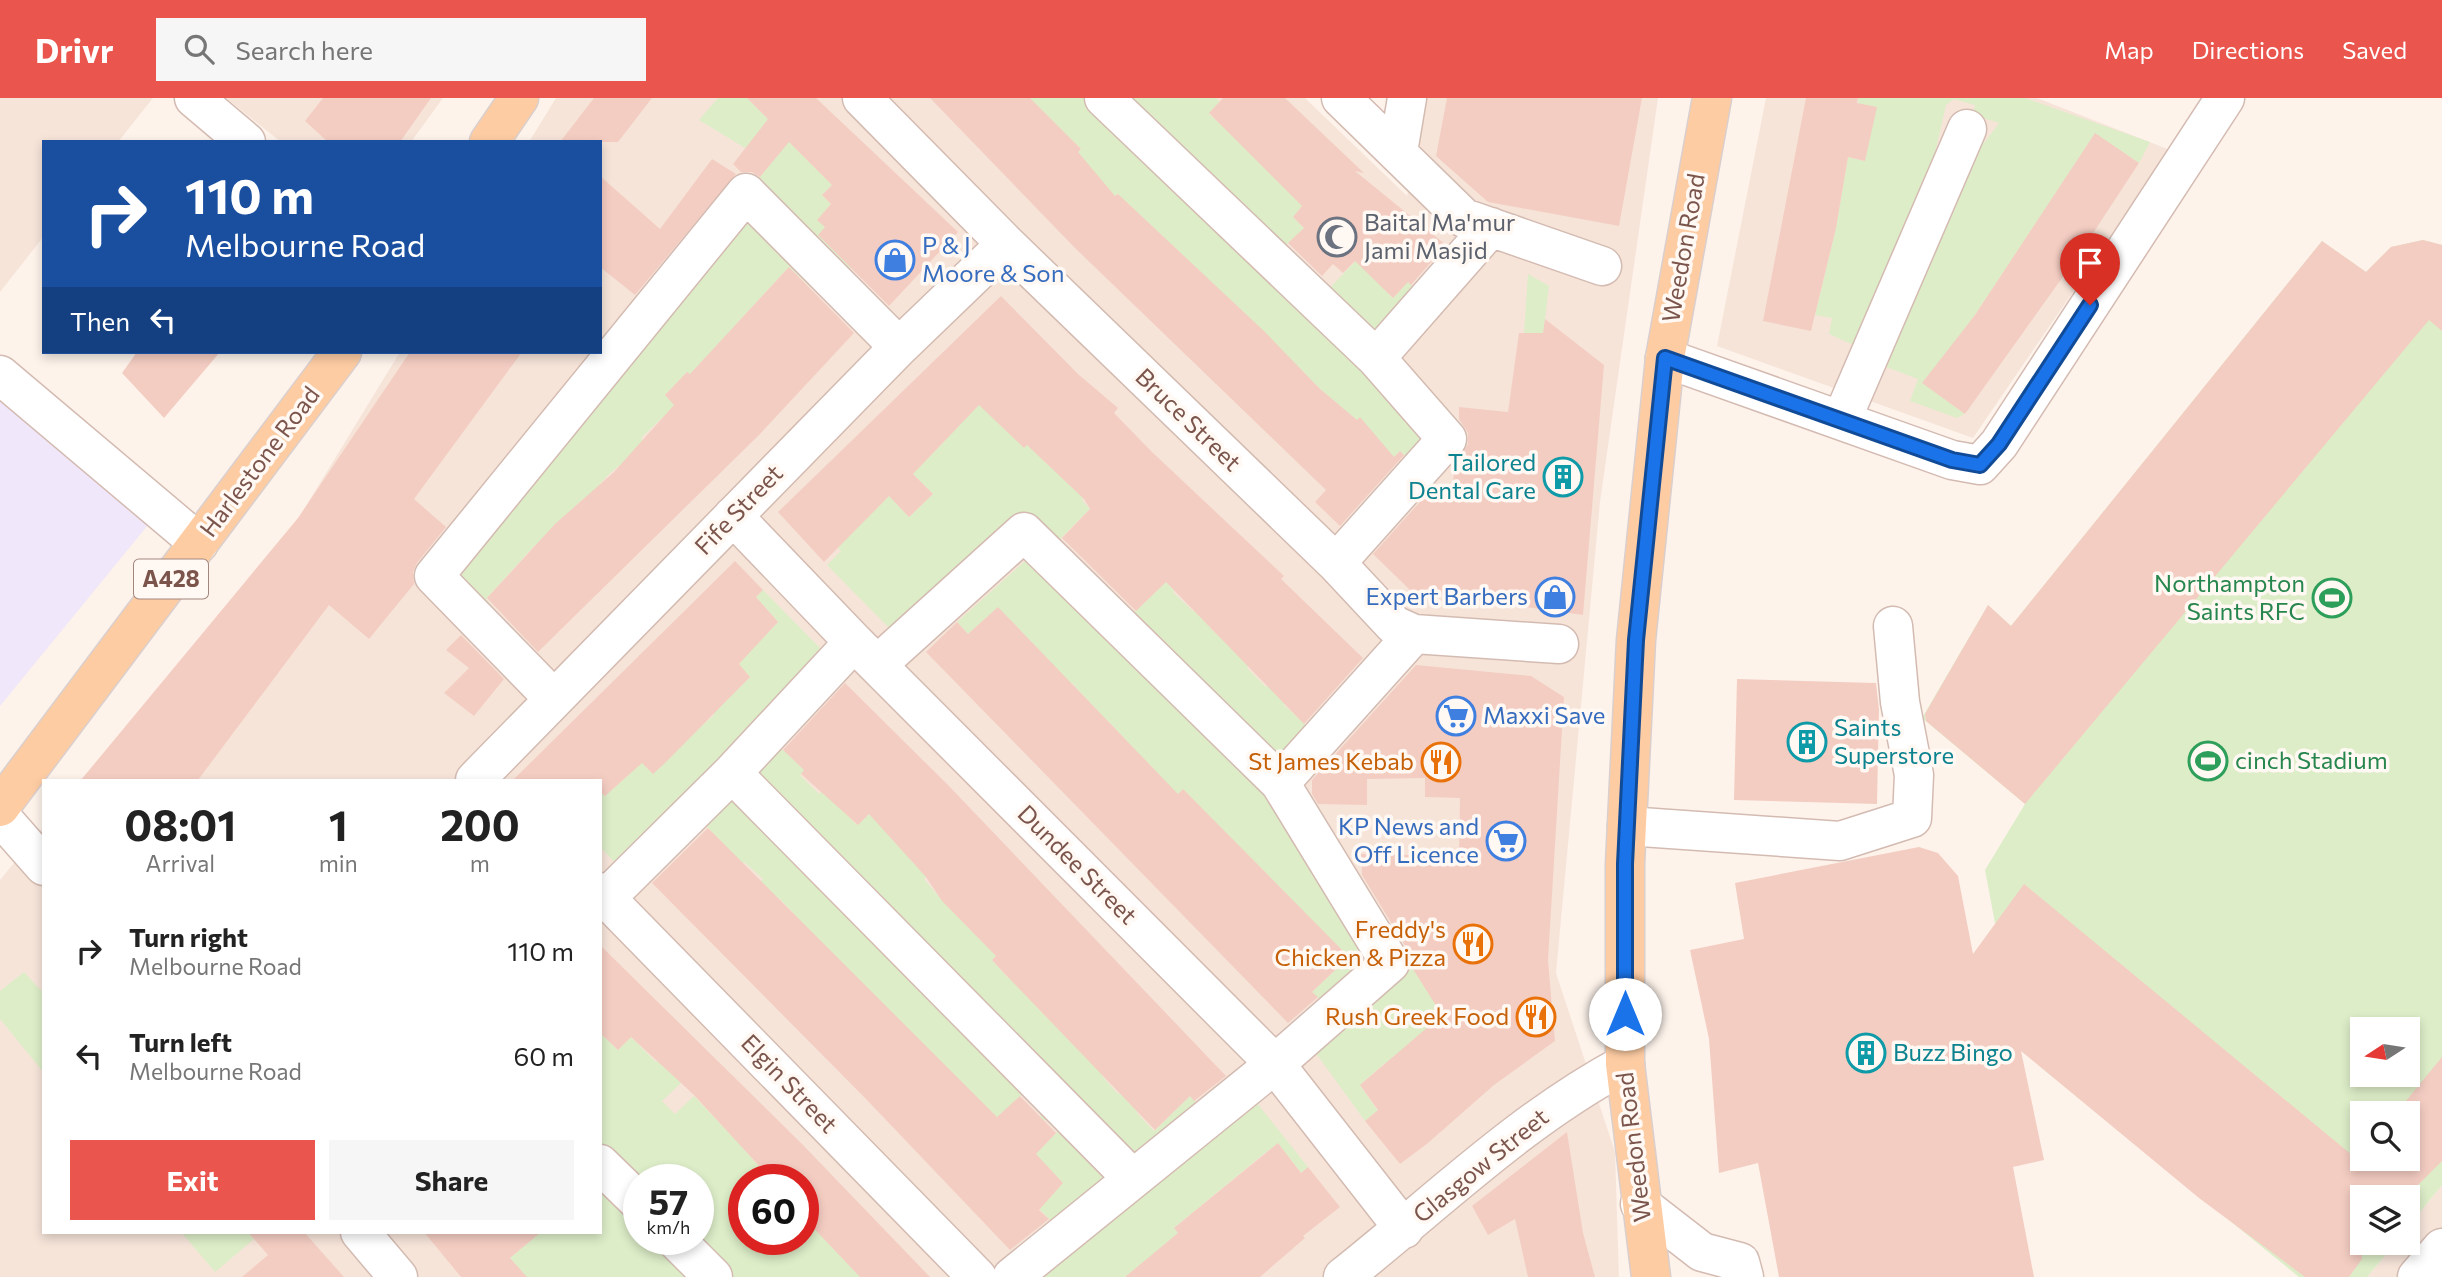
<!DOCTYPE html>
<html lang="en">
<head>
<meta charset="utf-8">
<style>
  body { margin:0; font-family:Commissioner,sans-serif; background:#f6f6f6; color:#222; height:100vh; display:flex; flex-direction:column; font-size:26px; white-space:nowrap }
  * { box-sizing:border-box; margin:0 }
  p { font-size:23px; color:#767676 }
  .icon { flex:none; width:38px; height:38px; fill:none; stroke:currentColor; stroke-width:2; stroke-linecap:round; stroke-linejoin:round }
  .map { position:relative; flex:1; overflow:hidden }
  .drawer { position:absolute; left:42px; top:681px; width:560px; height:455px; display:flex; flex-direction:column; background:#fff; border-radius:0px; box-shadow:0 4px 10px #0003 }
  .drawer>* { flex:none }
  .hud { position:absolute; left:42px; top:42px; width:560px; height:214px; border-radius:0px; box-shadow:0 4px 10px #0003; background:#1a4fa0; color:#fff; overflow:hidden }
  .needle { width:46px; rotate:258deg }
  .buttons { position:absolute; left:2350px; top:919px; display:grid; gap:14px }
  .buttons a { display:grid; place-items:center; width:70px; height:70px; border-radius:0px; background:#fff; box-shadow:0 4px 10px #0003; font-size:35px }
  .speed { position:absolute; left:623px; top:1066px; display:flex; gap:14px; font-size:35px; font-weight:700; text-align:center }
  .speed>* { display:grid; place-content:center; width:91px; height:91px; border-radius:50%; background:#fff; box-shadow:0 4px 10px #0003; line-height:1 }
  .speed small { font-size:18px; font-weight:400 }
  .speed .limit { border:10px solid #d22; background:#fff; color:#111 }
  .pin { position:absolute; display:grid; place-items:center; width:60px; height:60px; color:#fff; margin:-72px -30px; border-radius:50% 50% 50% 0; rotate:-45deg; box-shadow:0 0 7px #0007 }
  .pin .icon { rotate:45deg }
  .me { position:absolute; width:77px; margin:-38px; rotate:0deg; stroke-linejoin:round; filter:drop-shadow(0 0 5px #0008) }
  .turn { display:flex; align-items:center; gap:24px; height:147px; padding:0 28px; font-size:32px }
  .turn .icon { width:91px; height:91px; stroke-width:2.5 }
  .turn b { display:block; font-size:49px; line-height:60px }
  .then { display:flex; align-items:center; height:66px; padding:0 28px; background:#0003; gap:14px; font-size:26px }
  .eta { display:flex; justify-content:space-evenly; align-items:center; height:119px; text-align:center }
  .eta b { font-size:42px; font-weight:700; line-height:49px }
  .action { display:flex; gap:14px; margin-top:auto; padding:14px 28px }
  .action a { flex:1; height:80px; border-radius:0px; background:#ea554d; color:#fff; font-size:28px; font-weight:700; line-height:80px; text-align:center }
  .action a+a { background:#f6f6f6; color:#222 }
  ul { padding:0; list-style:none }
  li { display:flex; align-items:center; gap:21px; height:105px; padding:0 28px }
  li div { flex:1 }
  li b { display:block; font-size:26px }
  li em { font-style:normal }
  header { display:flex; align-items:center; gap:42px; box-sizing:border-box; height:98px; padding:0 35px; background:#ea554d; color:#fff }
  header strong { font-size:33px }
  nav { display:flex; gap:38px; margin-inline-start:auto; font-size:24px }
  .search { width:490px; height:63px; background:#f6f6f6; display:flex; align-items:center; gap:18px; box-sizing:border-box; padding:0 24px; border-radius:0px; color:#767676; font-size:26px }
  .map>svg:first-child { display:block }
  .residential { fill:#f6e4d9; fill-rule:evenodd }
  .education { fill:#f0e7fa }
  .green { fill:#ddedc8; fill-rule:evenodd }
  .building { fill:#f4cdc2 }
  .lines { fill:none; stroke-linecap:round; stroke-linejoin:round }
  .minor-casing { stroke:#d4bbb2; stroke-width:41 }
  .major-casing { stroke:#dacfcd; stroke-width:41 }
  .minor { stroke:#fff; stroke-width:38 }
  .major { stroke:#fdcca3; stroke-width:38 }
  .route-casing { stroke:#114b97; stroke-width:18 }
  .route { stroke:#1a73e8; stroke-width:12 }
  .labels { text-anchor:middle; stroke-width:7; stroke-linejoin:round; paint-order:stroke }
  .shield { fill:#fff8f3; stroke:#a3867e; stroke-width:2 }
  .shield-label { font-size:23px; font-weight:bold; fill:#7b554c }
  .worship-label { font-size:24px; fill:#5b616d; stroke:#fff8f3; text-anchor:start }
  .shop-label { font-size:24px; fill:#366cbe; stroke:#fff8f3; text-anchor:start }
  .street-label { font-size:24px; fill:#7b554c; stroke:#fff8f3 }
  .culture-label { font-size:24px; fill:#0d838f; stroke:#fff8f3; text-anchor:start }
  .leisure-label { font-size:24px; fill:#27864d; stroke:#fff8f3; text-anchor:end }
  .food-label { font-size:24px; fill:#c56008; stroke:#fff8f3; text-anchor:end }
</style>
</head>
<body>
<header>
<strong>Drivr</strong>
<div class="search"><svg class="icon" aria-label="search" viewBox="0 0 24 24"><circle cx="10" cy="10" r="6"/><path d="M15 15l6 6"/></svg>Search here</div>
<nav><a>Map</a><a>Directions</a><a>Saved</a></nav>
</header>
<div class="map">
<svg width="2442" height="1179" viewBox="0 0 2442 1179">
  <rect width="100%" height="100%" fill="#fdf3eb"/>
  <path class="residential" d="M0,0H153L118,44H44V138L0,194Z
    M226,0H443L411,44H281Z
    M556,0H1305L1407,98L1427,0H1658L1600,404L1556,875L1615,1054L1619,1179H0V782L44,728V1134H600V682H81L298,421L400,254H600V44H529ZM639,1082H698V1141H639ZM744,1082H803V1141H744Z
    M1766,0H2037L2170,52L1973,340L1717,248Z
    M2442,1087V1179H2367L2396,1145L2408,1144V1129Z"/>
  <path class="education" d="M0,257L148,427L0,608Z"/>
  <path class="green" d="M718,0H747L833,86L822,97L831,106L818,122L871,148L844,176L754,86L767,70L745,50L699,22Z
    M1030,0H1092L1438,342L1411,364L1400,353L1390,364L1319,290L1118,96L1106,107L1067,67L1081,51L1067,37L1054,51Z
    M1121,0H1216L1220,4L1209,16L1220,26L1315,93L1293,119L1304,130L1277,156Z
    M1858,0H2025L2150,44L2139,65L2095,36L1975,217L1923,285L1965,316L1957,320L1910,303L1918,281L1886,269L1884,247L1972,44H1985L1999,25L1973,17L1975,7L1954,1L1946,7L1930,77L1858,249L1829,236L1832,220L1815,217L1836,130L1848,59L1864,63Z
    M742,109L826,189L819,197L789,169L738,224L765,254L718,304L687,274L665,297L692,325L679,338L662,320L641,340L657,358C627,362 621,363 600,386L614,401L599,416L583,401L556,426L552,462L535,447L486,501L498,515L491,523L444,477Z
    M2423,142L2442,147V1087L2408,1129V1099H2362V1144L2396,1145L2367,1179H2299L2038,967L2056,946L1995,825L1985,772L2025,706L1922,620L1988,507L2011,528L2322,143L2366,174L2391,149ZM2362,931H2408V976H2362ZM2362,1015H2408V1060H2362Z
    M1370,148L1369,176L1393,200L1408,184L1419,195L1380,238L1322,198Z
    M1528,176L1549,188L1543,238L1524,235Z
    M922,299L1059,313L1097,385L1082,402L1090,411L1052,449L1026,423L899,540L827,467L841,453L820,431L872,379L909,419L933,396L894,357L926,362L946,342Z
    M1026,462L1273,702L1382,866L1331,913L1312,894L1348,860L1183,691L1148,726L1159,678L1108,623L1077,653L1088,603L1072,585L1041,615L998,510L968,536L957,524Z
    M1183,468L1190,475L1173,494L1193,513L1212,496L1227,510L1210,530L1232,551L1263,552L1247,570L1266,589L1285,572L1301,586L1284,607L1306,627L1328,610L1275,674L1125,523Z
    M763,492L834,564L623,773L600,749V694L605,698L625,680L604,657L691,637L714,617L679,579L739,590L750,579L714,538L756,547L778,524L756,499Z
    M836,639L800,677L819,696L862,657L849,719L857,727L897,691L956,751L924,781L941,801L1028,827L992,862L1008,880L1044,846L1028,899L1044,917L1138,943L1102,978L1118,996L1155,962L1173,980L1137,1015L1154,1033L1190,998L1199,1007L1139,1065L745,680L775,645L786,655Z
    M733,689L1029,990L1007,1011L1027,1031L1049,1010L1052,1015L1030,1037L1042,1049L1064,1027L1111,1077L1054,1126L777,843L799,821L779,800L758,822L741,804L763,781L744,764L722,786L705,770L726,748L706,728Z
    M1409,864L1416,875L1458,896L1407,988L1385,965L1360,987L1378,1013L1365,1023L1310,947Z
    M24,874L44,896V975L0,921V893Z
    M600,935L618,952L631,939L656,964L682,938V984L662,1003L675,1016L694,998L734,1040L775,1038L752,1061L772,1081L744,1082V1141H803V1117L860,1179H726L698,1141V1082H639L600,1054Z
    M1249,995L1308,1069L1301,1075L1278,1046L1266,1054L1174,1130L1194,1154L1148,1161L1125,1179H1029Z
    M600,1083L639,1122V1141H659L696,1179H526L510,1160L533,1140L528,1134H600Z
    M181,1134H248L254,1141L215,1174Z"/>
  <path class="building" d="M323,0H431L400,44H328L305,23Z
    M594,0H652L618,44H560Z
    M747,0H816L958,134L889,208L818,137L825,129L817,122L831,106L822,97L832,87L789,44L760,79L752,74H741L733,66L768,21Z
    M930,0H1030L1081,51L1078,54L1115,98L1118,96L1265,234L1319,290L1357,322L1360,319L1394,359L1400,353L1404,357L1340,428L1315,404L1326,392L1074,149Z
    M1223,0H1285L1364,75L1355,73L1446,147L1411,187L1408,184L1393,200L1355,163L1343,175L1333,166L1322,178L1288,145L1304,130L1293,119L1302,108L1209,15Z
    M1447,0H1642L1619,128L1488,104L1436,58Z
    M1806,0H1858L1857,5L1877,9L1865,63L1848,59L1836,130L1811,233L1763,223Z
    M2095,35L2139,65L2082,152L1965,316L1922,285L1975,217Z
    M712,61L736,76L635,197L600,169V78L660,131Z
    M2423,142L2442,147V233L2429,222L2025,706L1926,623L1925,616L1988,507L2011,528L2322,143L2366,174L2391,149Z
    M789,169L854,235L760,336L538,554L487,500L555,426L614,374L674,307L665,297L687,274L690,276Z
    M1001,198L1078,276L1118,310L1114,315L1152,354L1284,478L1281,481L1363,560L1304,626L1166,484L1136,513L1062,440L1090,411L1084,401L1027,347L1024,350L979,307L913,376L933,396L909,419L889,398L824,464L778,414Z
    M1545,221L1604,267L1583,517L1411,493L1373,456L1435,387L1451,403L1455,365L1468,346V335L1459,321V309L1508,314L1519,235H1543Z
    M137,254H220L164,320L122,275Z
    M410,254H522L414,401L446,429L417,465L413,474L414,486L369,541L329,507L198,682H81L298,420Z
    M735,463L763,492L756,499L778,524L739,566L750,579L665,665L653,676L642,665L605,698L600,694V682H513Z
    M998,509L1178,696L1183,691L1349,859L1312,894L1318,899L1288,925L926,554L957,524L968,536Z
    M461,537L504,581L474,618L444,595L469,570L446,552Z
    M1416,567L1531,578L1564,599L1548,862L1555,943L1494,987L1428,1045L1400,1066L1365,1023L1378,1012L1360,987L1442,917L1411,868L1409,854L1362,777L1361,756L1459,758L1460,700L1425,699V680L1367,681V707L1318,706L1312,696V682Z
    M1737,581L1876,585L1879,611L1877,706L1734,702Z
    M845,585L948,687L1226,978L1194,1003L1190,998L1155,1032L1004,875L992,862L996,858L942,803L926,779L869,716L858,727L801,676L804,672L783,652Z
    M708,730L997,1019L1020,998L1056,1035L1036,1056L1063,1085L1039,1112L1049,1121L1010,1152L866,1001L652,785Z
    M1919,749L1938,755L1958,778L1973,856L2024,786L2358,1062L2362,1056V1060H2408V1015H2396L2442,959V1063L2406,1099H2362V1161L2349,1179H2305L2199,1100L2021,953L2044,1062L2013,1069L2034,1179H1779L1758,1065L1719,1075L1709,941L1690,852L1744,841L1735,785Z
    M600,847L803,1047L930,1179H860L803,1119V1082H772L694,997L631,939L618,952L600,935Z
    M1567,1034L1583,1135L1595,1179H1528L1515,1121L1488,1137L1472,1108Z
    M1278,1045L1301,1075L1308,1069L1340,1109L1303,1138L1305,1140L1260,1179H1125L1178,1135L1174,1130Z
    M248,1134H304L344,1179H242L268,1157Z
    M424,1134H541L510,1160L527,1179H461Z"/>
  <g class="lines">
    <defs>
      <path id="minor" d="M194,0L246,44
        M862,0L1006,146L1336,465L1394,527L1414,536L1559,546
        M1104,0L1376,260L1447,341L1336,465
        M1341,0L1464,120L1602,168
        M1398,54L1407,0
        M1376,260L1491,129
        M1665,260L1952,362L1980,367L1999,346L2225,0
        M0,277L199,445
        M1842,321L1967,31
        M733,418L854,544L1275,966L1404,1131
        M877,567L1024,434L1280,685L1390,865L1275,966L1012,1179
        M554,601L434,478L746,95L899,249
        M732,675L1133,1081
        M475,682L899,249L1006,146
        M1280,685L1414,536
        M0,718L44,768
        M1627,728L1840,743L1912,720L1914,677L1900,604L1893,528
        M600,794L977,1179
        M606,800L732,675L854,544
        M600,1066L639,1104
        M1640,1106L1702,1154L1740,1164L1744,1179
        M360,1134L398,1179
        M675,1141L713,1179
        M1343,1179C1435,1106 1520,1022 1625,966
        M2417,1179L2442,1150"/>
      <path id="major" d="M489,44L519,0
        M0,709L342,254
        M1651,1179L1625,966V766L1636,542L1665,260L1712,0"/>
    </defs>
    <use href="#minor" class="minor-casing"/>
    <use href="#major" class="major-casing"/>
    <use href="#minor" class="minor"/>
    <use href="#major" class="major"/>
  </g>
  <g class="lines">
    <defs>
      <path id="route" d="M1625,916V766L1636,542L1665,260L1952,362L1980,367L1999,346L2090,207"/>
    </defs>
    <use href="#route" class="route-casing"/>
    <use href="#route" class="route"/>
  </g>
  <defs>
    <symbol id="mosque-ring" viewBox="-11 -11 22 22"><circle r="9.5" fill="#fff8f3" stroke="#6b7280" stroke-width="1.5"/><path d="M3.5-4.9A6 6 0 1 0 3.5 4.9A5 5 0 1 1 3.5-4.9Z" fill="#6b7280"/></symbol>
    <symbol id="shop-ring" viewBox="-11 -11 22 22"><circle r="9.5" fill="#fff8f3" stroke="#3f7fe0" stroke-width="1.5"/><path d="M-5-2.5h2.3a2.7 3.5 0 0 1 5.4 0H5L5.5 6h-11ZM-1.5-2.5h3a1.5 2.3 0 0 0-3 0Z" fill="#3f7fe0"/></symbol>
    <symbol id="building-ring" viewBox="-11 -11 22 22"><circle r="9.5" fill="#fff8f3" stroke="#0f9aa8" stroke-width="1.5"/><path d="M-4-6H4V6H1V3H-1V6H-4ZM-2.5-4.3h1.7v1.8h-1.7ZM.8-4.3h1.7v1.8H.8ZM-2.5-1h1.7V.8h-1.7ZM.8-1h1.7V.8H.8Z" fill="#0f9aa8"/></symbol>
    <symbol id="stadium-ring" viewBox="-11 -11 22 22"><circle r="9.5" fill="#fff8f3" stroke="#2e9e5b" stroke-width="1.5"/><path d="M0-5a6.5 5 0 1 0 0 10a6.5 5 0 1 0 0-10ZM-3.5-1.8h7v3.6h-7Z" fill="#2e9e5b"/></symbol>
    <symbol id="supermarket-ring" viewBox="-11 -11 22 22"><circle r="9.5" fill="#fff8f3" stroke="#3f7fe0" stroke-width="1.5"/><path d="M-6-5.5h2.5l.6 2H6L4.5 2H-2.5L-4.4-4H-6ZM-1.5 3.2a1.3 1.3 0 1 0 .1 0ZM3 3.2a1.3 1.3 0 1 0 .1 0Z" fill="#3f7fe0"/></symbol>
    <symbol id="restaurant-ring" viewBox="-11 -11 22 22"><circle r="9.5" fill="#fff8f3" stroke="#e8710a" stroke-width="1.5"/><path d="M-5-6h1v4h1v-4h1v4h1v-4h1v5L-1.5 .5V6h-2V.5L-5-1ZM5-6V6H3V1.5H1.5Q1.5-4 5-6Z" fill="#e8710a"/></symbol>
  </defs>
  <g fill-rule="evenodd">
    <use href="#mosque-ring" x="1315" y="117" width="44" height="44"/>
    <use href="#shop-ring" x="873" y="140" width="44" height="44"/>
    <use href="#building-ring" x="1541" y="357" width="44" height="44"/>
    <use href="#shop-ring" x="1533" y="477" width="44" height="44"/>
    <use href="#stadium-ring" x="2310" y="478" width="44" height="44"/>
    <use href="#supermarket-ring" x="1434" y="596" width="44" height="44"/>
    <use href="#building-ring" x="1785" y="622" width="44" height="44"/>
    <use href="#stadium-ring" x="2186" y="641" width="44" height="44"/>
    <use href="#restaurant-ring" x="1419" y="642" width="44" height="44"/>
    <use href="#supermarket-ring" x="1484" y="721" width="44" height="44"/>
    <use href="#restaurant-ring" x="1451" y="824" width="44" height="44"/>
    <use href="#restaurant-ring" x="1514" y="897" width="44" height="44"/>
    <use href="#building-ring" x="1844" y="933" width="44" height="44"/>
  </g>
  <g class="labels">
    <rect class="shield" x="134" y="461.5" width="74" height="39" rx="5"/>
    <g class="shield-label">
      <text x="171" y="489">A428</text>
    </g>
    <g class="worship-label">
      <text x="1364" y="133">Baital Ma'mur<tspan x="1364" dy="28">Jami Masjid</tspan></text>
    </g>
    <g class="shop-label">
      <text x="922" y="156">P &amp; J<tspan x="922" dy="28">Moore &amp; Son</tspan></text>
      <text x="1528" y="507" text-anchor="end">Expert Barbers</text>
      <text x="1483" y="626">Maxxi Save</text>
      <text x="1479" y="737" text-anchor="end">KP News and<tspan x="1479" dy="28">Off Licence</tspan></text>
    </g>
    <g class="street-label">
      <text transform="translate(1684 150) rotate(-80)" y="8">Weedon Road</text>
      <text transform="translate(1188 322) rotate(44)" y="8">Bruce Street</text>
      <text transform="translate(260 364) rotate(-53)" y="8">Harlestone Road</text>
      <text transform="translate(739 412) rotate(-46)" y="8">Fife Street</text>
      <text transform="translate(1077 767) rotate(45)" y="8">Dundee Street</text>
      <text transform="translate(789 986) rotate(46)" y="8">Elgin Street</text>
      <text transform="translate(1634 1049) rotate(-97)" y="8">Weedon Road</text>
      <text transform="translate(1481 1068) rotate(-39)" y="8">Glasgow Street</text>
    </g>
    <g class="culture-label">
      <text x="1536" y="373" text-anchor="end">Tailored<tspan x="1536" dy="28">Dental Care</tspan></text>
      <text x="1834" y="638">Saints<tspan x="1834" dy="28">Superstore</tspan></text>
      <text x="1893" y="963">Buzz Bingo</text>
    </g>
    <g class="leisure-label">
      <text x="2305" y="494">Northampton<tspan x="2305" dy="28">Saints RFC</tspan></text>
      <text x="2235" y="671" text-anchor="start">cinch Stadium</text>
    </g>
    <g class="food-label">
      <text x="1414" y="672">St James Kebab</text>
      <text x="1446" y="840">Freddy's<tspan x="1446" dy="28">Chicken &amp; Pizza</tspan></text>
      <text x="1509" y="927">Rush Greek Food</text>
    </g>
  </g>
</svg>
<div class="buttons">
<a><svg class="needle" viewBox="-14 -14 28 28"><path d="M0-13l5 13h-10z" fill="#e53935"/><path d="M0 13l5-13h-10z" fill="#767676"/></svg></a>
<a><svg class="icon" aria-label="search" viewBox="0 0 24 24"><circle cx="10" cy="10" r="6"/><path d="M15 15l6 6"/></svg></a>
<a><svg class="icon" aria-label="layers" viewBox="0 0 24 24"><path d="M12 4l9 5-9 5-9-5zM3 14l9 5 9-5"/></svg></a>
</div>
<div class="speed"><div>57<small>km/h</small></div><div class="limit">60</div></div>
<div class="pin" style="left:2090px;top:207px;background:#d93025"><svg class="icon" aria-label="arrive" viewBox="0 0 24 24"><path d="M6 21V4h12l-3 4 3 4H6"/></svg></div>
<svg class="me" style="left:1625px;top:916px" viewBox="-20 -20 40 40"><circle r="19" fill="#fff"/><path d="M0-13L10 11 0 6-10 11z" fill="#1a73e8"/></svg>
<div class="hud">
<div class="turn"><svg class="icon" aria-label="right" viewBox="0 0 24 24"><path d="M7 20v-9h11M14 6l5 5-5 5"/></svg><div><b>110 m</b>Melbourne Road</div></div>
<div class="then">Then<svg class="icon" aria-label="left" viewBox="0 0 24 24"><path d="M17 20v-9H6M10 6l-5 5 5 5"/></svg></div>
</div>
<section class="drawer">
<div class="eta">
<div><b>08:01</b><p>Arrival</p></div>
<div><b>1</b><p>min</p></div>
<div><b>200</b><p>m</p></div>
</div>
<ul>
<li><svg class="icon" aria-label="right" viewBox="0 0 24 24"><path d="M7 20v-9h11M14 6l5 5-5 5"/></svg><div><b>Turn right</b><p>Melbourne Road</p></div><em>110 m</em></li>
<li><svg class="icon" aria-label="left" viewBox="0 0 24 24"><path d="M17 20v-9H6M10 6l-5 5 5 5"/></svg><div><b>Turn left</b><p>Melbourne Road</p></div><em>60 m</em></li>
</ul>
<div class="action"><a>Exit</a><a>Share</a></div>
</section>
</div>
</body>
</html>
